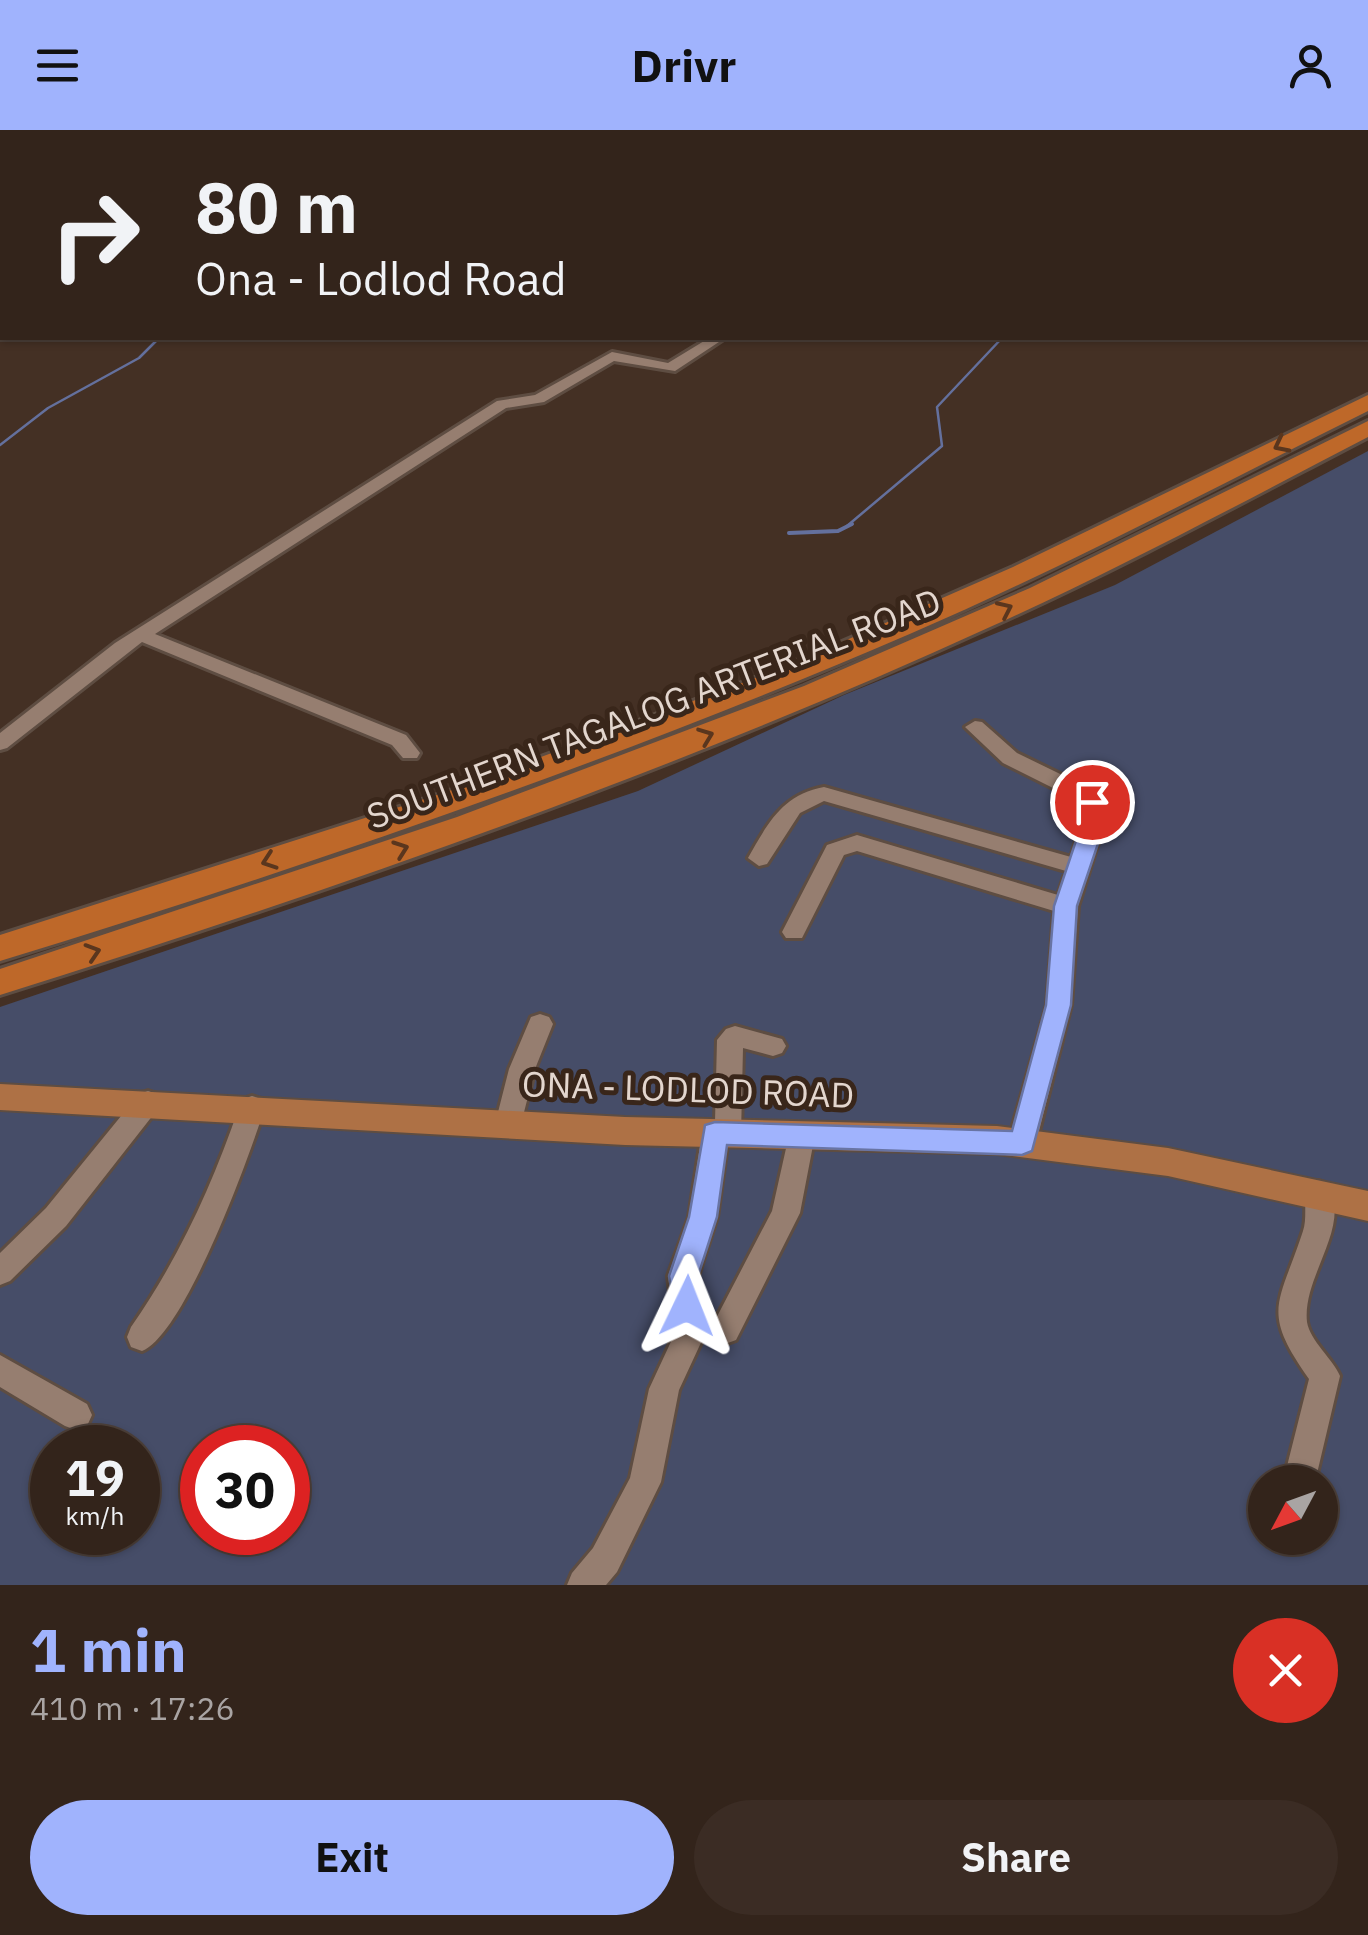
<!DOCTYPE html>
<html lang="en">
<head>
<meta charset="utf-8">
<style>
  body { margin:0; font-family:"IBM Plex Sans",sans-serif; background:#3b2c24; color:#f1f3f6; height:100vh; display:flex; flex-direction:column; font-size:38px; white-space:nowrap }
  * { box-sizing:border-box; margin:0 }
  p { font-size:32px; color:#a9a4a3 }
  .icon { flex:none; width:55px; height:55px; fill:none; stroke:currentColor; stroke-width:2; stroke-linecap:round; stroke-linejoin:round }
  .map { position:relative; height:1455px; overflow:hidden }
  .details { display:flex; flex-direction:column; background:#33241b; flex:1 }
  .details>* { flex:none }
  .hud { position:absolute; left:0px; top:0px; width:1370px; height:210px; box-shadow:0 2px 8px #0004,0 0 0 2px #4e413a; background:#33241b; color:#f1f3f6; overflow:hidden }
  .needle { width:65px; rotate:229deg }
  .controls { position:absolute; left:1248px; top:1335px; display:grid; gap:20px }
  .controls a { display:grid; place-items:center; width:90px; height:90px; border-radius:50%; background:#33241b; box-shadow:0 2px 8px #0004,0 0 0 2px #4e413a; font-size:50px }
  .speed { position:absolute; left:30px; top:1295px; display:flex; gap:20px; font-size:50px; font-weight:700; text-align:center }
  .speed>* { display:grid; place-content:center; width:130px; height:130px; border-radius:50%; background:#33241b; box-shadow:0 2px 8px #0004,0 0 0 2px #4e413a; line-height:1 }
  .speed small { font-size:25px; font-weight:400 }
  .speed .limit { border:15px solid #d22; background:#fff; color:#111 }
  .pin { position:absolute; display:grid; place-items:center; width:85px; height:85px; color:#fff; margin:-42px; border:5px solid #fff; border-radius:50%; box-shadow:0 2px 10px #0007 }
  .me { position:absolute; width:110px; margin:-55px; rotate:2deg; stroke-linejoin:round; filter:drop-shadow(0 0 8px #0008) }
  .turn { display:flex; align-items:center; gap:35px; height:210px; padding:0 30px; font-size:45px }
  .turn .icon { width:130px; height:130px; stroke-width:2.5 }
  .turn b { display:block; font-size:70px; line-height:85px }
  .round { display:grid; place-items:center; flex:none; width:105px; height:105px; border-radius:52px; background:#3b2c24 }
  .overview { display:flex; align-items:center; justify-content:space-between; height:170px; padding:0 30px }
  h1 { font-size:60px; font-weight:800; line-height:75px; color:#a0b3fd }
  .primary-button { display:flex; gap:20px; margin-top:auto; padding:20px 30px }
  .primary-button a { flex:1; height:115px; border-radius:60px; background:#a0b3fd; color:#111; font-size:40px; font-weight:800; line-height:115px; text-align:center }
  .primary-button a+a { background:#3b2c24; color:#f1f3f6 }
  header { display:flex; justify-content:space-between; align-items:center; height:130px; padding:0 30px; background:#a0b3fd; color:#111; font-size:45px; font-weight:800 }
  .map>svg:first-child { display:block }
  .green { fill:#464d68; fill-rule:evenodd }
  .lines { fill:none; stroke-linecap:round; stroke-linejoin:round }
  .stream-far1 { stroke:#64709d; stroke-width:2.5 }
  .stream { stroke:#64709d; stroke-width:4 }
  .minor-casing { stroke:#5e4d42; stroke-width:6 }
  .major-casing { stroke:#5e4d42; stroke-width:4 }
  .highway-casing { stroke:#5e4d42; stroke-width:6 }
  .minor { fill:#967e70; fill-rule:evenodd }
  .major { fill:#ae7145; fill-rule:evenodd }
  .highway { fill:#be6829; fill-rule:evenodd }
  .oneway { stroke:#5a361e }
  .route { fill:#a0b3fd; stroke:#6874a4; stroke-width:2.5 }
  .labels { text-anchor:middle; stroke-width:10; stroke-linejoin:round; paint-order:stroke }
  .street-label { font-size:35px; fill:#e3d6ce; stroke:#39261a }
</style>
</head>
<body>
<header><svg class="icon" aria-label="menu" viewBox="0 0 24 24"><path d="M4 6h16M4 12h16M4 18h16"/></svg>Drivr<svg class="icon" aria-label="person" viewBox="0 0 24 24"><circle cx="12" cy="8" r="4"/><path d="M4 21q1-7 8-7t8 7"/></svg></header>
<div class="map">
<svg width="1368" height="1455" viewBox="0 0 1368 1455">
  <rect width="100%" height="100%" fill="#443024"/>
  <path class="green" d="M1368,321V1455H0V877L638,661L844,565L1115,455ZM52,1318H138V1402H52ZM202,1318H288V1402H202ZM1265,1352H1320V1408H1265Z"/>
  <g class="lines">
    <path class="stream-far1" d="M0,315L48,278L139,228L159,208
      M847,396L942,316L937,277L1002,208"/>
    <path class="stream" d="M789,403L838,401L852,394"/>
    <defs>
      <path id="minor" d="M0,0H14L2,5Z
        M52,0H72L73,2H54Z
        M2,63V72L0,73V64Z
        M709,208H725L675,241L614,231L544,272L506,278L155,504L406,605L420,623L417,628H403L392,615L142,512L7,618L0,620V603L115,513L497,271L535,265L612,222L668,233Z
        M975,591L982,592L1017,623L1091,659L1107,684L1078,776L1071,875L1036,1013L1032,1021L1022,1024L1012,1021L1008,1013L1047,875L1054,781L857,721L844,725L802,808H786L782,802L827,715L857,705L1058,765L1066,741L824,671L800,683L767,734L759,736L748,728C768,693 782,665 824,657L1071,727L1085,684L1075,669L1003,633L965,597Z
        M540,884L549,887L553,894L535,939L521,994L517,1002L508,1005L499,1002L495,994L509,939L531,887Z
        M735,896L782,909L786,916L782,923L773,926L743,918L741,1004L738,1012L727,1015L717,1087L698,1146L705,1204L679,1260L661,1352L617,1442L606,1455H567L572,1443L593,1418L630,1348L649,1259L675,1203L668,1146L689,1087L702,1003L705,995L715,992L717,910L726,899Z
        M148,961L157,964L161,972L157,980L66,1096L10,1151L0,1155V1123L46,1078L139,964Z
        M252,966L261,969L265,977C250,1025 185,1204 142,1221L131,1217L127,1207L131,1197C179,1128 212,1056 239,977L243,969Z
        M802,994L812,997L815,1005L800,1083L736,1210L725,1214L714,1210L710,1200L772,1081L789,1005L792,997Z
        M1319,1051L1329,1055C1351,1100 1302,1146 1307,1192C1310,1211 1333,1229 1340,1246L1315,1352H1283L1309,1249C1260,1180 1279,1175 1303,1101C1308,1086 1302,1070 1309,1055Z
        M0,1225L87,1274L92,1285L87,1296L76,1300L65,1296L0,1257Z"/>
      <path id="major" d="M0,954L625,987L997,996L1168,1018L1368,1061V1091L1168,1046L997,1024L625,1015L0,980Z"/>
      <path id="highway" d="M1368,265V281C1217,356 1067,436 912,503C615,631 309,736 0,831V805L446,662L785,537L1013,437Z
        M1368,291V307C1243,372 1119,439 990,497C671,643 335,760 0,865V839L457,687L804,556L1030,458Z"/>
    </defs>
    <use href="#minor" class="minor-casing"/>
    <use href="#major" class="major-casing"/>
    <use href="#highway" class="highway-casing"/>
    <use href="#minor" class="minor"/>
    <use href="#major" class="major"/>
    <use href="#highway" class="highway"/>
  </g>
  <defs><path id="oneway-chevron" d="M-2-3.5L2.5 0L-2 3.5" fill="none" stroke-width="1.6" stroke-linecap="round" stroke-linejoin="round" transform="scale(2.5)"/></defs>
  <g class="oneway">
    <use href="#oneway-chevron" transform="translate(1281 315) rotate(153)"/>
    <use href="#oneway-chevron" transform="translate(1005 479) rotate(-25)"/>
    <use href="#oneway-chevron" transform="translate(706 606) rotate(-21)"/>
    <use href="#oneway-chevron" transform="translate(401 719) rotate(-20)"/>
    <use href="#oneway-chevron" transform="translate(269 731) rotate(161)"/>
    <use href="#oneway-chevron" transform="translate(93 822) rotate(-18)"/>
  </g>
  <path class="route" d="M1092,665L1100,667L1108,684L1077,776L1071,875L1032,1021L1022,1025L727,1015L717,1087L698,1146L702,1176L698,1186L687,1190L676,1186L669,1146L689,1087L705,995L715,992L1012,1001L1046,875L1054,776L1085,684L1081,672Z"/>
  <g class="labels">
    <g class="street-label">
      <text transform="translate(654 579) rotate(-21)" y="12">SOUTHERN TAGALOG ARTERIAL ROAD</text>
      <text transform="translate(688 960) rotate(2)" y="12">ONA - LODLOD ROAD</text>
    </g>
  </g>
</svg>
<div class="controls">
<a><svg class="needle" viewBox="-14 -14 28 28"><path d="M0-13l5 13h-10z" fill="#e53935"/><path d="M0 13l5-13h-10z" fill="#a9a4a3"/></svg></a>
</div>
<div class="speed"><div>19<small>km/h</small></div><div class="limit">30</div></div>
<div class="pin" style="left:1092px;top:672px;background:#d93025"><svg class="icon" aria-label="arrive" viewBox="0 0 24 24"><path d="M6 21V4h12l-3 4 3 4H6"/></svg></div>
<svg class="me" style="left:687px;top:1176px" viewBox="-20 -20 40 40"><path d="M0-17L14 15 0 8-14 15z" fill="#a0b3fd" stroke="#fff" stroke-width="4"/></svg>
<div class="hud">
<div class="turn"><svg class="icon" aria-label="right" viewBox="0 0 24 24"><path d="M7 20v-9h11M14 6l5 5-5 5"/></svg><div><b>80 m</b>Ona - Lodlod Road</div></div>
</div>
</div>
<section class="details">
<div class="overview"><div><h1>1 min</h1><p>410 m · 17:26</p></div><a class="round" style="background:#d93025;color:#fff"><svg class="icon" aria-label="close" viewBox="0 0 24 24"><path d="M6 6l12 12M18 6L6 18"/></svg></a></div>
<div class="primary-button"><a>Exit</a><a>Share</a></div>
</section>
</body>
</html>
